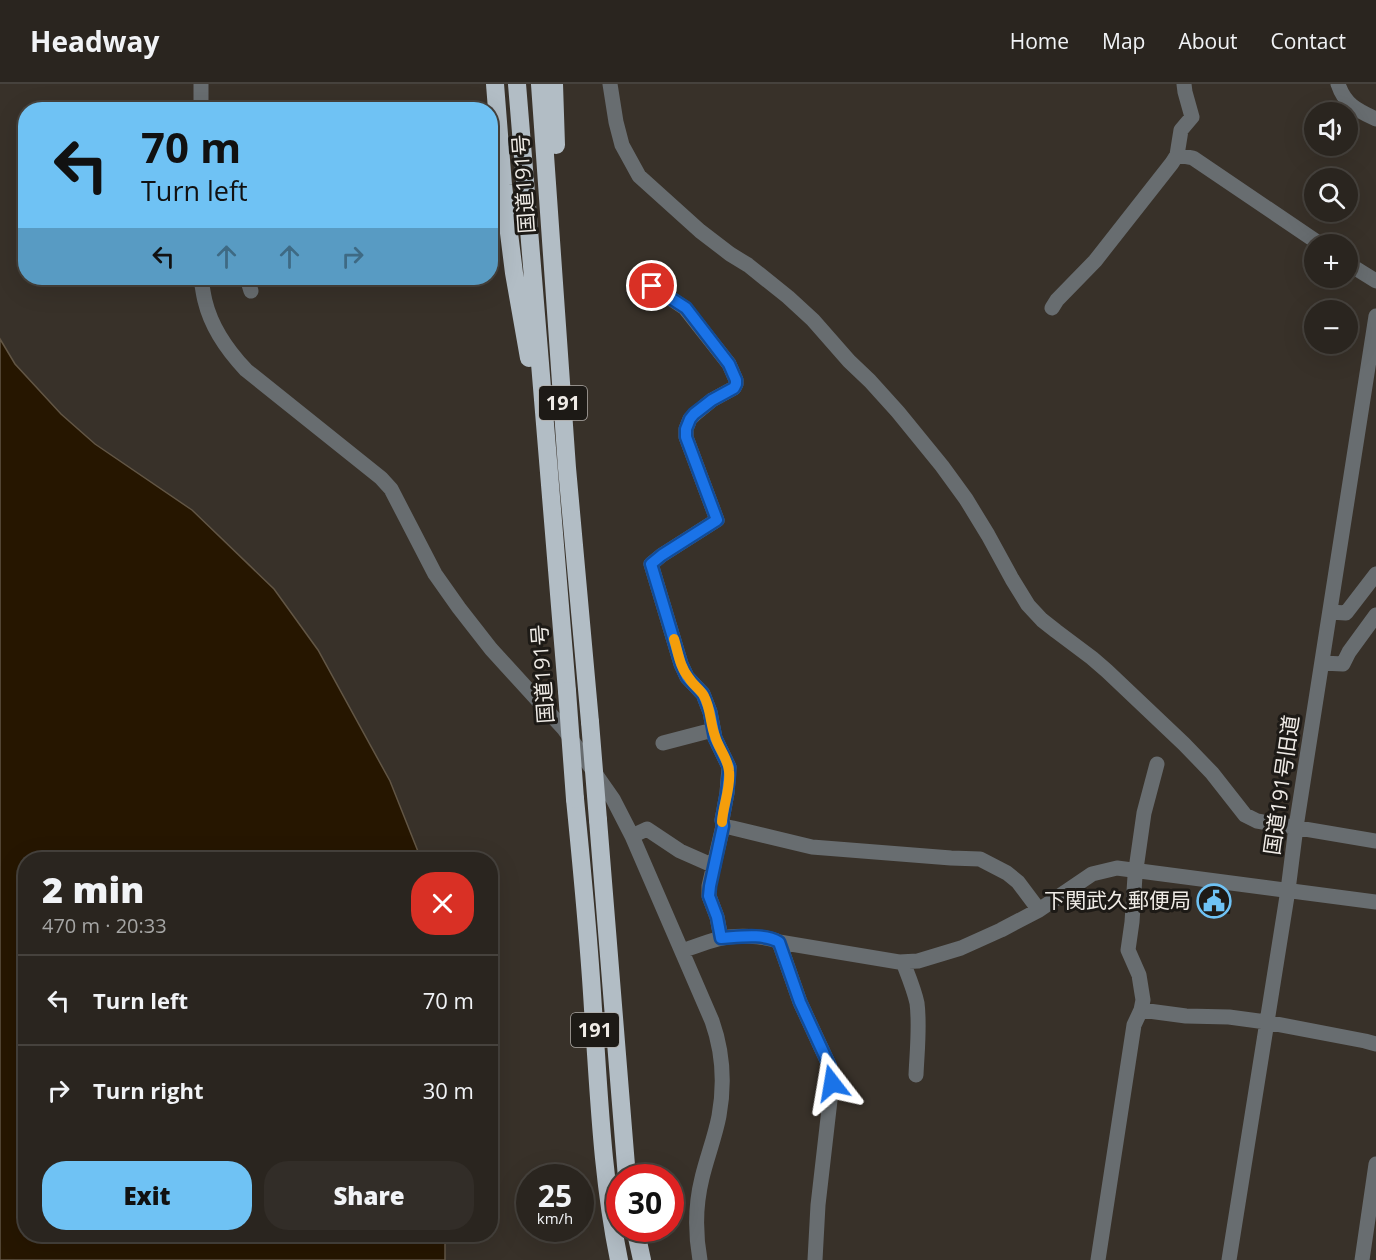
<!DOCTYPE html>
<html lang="en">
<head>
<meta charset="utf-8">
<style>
  body { margin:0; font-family:"Open Sans","Noto Sans JP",sans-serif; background:#322d28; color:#f1f3f6; height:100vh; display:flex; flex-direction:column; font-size:22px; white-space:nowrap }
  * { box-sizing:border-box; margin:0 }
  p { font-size:20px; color:#a5a5a4 }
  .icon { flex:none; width:33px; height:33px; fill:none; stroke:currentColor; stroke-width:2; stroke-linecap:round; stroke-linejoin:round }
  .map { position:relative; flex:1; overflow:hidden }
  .drawer { position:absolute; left:18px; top:768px; width:480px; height:390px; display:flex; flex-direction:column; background:#2a251f; border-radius:24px; box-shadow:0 6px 24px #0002,0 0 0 2px #46423d }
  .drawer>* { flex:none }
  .guide { position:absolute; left:18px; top:18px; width:480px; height:183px; border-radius:24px; box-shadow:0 6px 24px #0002,0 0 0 2px #46423d; background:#6fc2f4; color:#111; overflow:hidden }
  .controls { position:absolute; left:1304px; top:18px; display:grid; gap:12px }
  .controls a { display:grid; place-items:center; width:54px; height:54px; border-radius:50%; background:#2a251f; box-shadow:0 6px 24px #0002,0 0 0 2px #46423d; font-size:30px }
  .speed { position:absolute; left:516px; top:1080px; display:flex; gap:12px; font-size:30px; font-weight:700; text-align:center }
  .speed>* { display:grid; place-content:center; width:78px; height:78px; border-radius:50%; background:#2a251f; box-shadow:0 6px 24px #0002,0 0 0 2px #46423d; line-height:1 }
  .speed small { font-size:15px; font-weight:400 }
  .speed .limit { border:9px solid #d22; background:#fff; color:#111 }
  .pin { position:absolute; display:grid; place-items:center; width:51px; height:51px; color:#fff; margin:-26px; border:3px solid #fff; border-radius:50%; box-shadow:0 2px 6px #0007 }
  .me { position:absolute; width:66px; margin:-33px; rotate:346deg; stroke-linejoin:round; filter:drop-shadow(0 0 4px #0008) }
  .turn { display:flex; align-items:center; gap:21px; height:126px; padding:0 24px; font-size:27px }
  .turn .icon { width:78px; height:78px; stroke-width:2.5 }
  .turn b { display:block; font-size:42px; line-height:51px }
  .lanes { display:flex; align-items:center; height:57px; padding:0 24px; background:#0003; justify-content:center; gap:30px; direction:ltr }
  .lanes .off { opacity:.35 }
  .round { display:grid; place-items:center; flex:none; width:63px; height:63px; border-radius:24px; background:#322d28 }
  .overview { display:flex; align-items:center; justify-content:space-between; height:102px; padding:0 24px }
  h1 { font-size:36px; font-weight:800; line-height:45px }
  .action { display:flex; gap:12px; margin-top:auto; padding:12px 24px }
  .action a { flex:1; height:69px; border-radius:24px; background:#6fc2f4; color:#111; font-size:24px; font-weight:800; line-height:69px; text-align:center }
  .action a+a { background:#322d28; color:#f1f3f6 }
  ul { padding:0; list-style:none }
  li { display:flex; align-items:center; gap:18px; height:90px; padding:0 24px; border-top:2px solid #46423d }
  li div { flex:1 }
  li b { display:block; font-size:22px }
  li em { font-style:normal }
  header { display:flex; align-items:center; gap:36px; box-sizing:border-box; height:84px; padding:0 30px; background:#2a251f; border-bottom:2px solid #46423d }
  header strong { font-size:28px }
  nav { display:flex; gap:33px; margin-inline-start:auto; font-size:21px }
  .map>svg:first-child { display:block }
  .water { fill:#261600; stroke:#625645; stroke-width:1.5 }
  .shadow { fill:#0007 }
  .building { fill:#ebe2d8 }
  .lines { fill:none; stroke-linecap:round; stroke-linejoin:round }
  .minor { stroke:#686d70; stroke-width:15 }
  .highway { stroke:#b2bdc5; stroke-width:18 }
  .highway-bridge { stroke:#b2bdc5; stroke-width:18 }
  .route-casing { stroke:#114b97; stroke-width:15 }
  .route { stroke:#1a73e8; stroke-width:10 }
  .slow { stroke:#f59e0b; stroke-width:10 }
  .labels { text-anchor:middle; stroke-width:6; stroke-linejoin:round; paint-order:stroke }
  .shield { fill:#1d1a16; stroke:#b0aca8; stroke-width:1.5 }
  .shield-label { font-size:20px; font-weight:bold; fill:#efebe6 }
  .street-label { font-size:21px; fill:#efebe6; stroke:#1d1a16 }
  .poi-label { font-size:21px; fill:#efebe6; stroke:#1d1a16; text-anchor:end }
</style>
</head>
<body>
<header>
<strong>Headway</strong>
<nav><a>Home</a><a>Map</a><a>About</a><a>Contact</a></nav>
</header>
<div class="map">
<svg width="1376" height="1176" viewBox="0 0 1376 1176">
  <rect width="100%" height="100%" fill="#383129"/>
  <path class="water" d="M0,255L15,280L61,330L95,360L192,426L274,505L318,566L390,697L421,775L26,776V1150L445,1151V1176H0Z"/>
  <path class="shadow" d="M1227,810L1232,813L1230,830L1207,829L1202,826Z"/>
  <path class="building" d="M1203,805L1227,808L1226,828L1201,827Z"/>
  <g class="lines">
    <path class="minor" d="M201,0V26
      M610,0L616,38L622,61L639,92L700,147L730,170L748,181L788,213L813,236L849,277L870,297L898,328L942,382L966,415L988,451L1012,495L1028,521L1042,536L1056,547L1092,574L1107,587L1184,660L1212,689L1245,731L1257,737L1376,757
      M1338,0C1345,21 1357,26 1376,35
      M1177,71L1193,74L1320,160
      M1347,179L1376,197
      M201,194C202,201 203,209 205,217C211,242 228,267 246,286L381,394L391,405L435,490L459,524L491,565L564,645L613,715L632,752L712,937C723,968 725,999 719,1032C715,1053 707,1073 702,1094C695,1122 695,1148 700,1176
      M247,194L251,207
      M652,202L685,224L729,280L736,296V300L734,304L712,316L695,330L690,335L686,345V353L717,436L662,471L651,480L681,580L687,593L703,610L710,628L715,654L729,683L727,709L722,736L723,742L709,802V812L717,833L721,854
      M1052,224L1057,216L1095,177L1172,79L1177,71L1181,46L1192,33L1185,8L1184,0
      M1330,528L1346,529L1376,490
      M1322,579L1343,580L1349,568L1376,531
      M663,659L709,647H713
      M723,742L733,744L812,763L951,774L980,775L1007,789L1018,798L1039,826
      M632,752L647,745L680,767L714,782
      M779,858L800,918L830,983L832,999L818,1121L815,1176
      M682,867C694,863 706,858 718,855C733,851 765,851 779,858L899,878L918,877L961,864L1001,846L1039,826L1092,790L1117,784L1376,818
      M903,878C908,891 914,905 917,919C920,942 917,967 916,991
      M1141,926L1186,932L1229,933L1266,938L1365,957L1376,960
      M1098,1176L1134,941L1141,926L1143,916L1139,891L1128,866L1132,838L1135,792L1144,729L1157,680
      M1229,1176L1288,806L1296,743L1376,232
      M1362,1176L1376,1080"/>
    <path class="highway" d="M495,0L503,101L514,189L529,274
      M517,0L567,607
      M540,0L567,384L590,638
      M554,0L556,61
      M575,715C582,785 589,855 593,925C599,1009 602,1094 619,1176
      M598,736L627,1094
      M635,1144L642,1176"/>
    <path class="highway-bridge" d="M567,607L575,715
      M590,638L598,736"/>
  </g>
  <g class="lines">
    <defs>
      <path id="route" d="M652,202L686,224L729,280L736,296V300L734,304L712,316L694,330L690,335L686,345V353L717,436L662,471L651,480L681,580L687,593L703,610L710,628L715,654L729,683V690L727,709L722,736L723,742L710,802L709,812L717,833L721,854C739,853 763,849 779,858L800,918L830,983L832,999"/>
    </defs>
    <use href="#route" class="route-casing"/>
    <use href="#route" class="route"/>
    <path class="slow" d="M674,555C678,568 680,584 689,594C693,601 700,605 704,612C711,625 710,639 715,652C718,664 728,674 729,687C731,704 723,721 722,738"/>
  </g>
  <defs>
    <symbol id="civic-ring" viewBox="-11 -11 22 22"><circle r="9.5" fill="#1d1a16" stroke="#6fc2f4" stroke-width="1.5"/><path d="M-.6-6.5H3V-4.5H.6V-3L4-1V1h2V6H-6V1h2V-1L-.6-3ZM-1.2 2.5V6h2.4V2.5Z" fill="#6fc2f4"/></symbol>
  </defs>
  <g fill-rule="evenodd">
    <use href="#civic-ring" x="1195" y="798" width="38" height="38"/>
  </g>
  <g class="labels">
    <g class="shield">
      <rect x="539" y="302" width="48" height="34" rx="4.5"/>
      <rect x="571" y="929" width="48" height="34" rx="4.5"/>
    </g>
    <g class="shield-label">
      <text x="563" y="326">191</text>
      <text x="595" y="953">191</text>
    </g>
    <g class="street-label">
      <text transform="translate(524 100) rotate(-94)" y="7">国道191号</text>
      <text transform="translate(543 590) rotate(-94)" y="7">国道191号</text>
      <text transform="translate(1282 701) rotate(-82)" y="7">国道191号旧道</text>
    </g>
    <g class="poi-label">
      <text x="1191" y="824">下関武久郵便局</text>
    </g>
  </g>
</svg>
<div class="controls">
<a><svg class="icon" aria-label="sound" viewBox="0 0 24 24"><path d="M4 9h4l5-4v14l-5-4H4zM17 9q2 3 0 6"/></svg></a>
<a><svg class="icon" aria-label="search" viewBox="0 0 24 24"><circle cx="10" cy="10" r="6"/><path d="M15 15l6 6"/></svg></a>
<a>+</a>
<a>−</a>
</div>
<div class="speed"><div>25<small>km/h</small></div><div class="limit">30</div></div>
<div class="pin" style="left:652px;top:202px;background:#d93025"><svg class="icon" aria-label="arrive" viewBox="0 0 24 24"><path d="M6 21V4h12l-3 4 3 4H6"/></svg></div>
<svg class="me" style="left:832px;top:999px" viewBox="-20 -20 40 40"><path d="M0-17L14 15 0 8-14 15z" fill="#1a73e8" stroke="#fff" stroke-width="4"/></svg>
<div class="guide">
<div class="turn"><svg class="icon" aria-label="left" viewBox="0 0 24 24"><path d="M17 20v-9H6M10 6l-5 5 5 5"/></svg><div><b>70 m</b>Turn left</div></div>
<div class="lanes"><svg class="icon" aria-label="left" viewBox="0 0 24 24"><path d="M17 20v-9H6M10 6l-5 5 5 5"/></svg><svg class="icon off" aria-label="ahead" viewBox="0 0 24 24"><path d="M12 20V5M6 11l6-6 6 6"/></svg><svg class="icon off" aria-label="ahead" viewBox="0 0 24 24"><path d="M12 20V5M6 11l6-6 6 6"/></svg><svg class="icon off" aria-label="right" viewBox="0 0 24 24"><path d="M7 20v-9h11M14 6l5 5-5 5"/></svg></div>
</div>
<section class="drawer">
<div class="overview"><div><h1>2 min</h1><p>470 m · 20:33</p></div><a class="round" style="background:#d93025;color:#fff"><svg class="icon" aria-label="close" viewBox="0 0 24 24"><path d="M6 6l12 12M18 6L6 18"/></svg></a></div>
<ul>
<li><svg class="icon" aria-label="left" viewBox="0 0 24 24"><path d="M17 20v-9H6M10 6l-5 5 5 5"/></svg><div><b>Turn left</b></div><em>70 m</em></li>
<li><svg class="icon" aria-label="right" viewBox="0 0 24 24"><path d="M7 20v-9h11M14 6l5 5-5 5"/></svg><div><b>Turn right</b></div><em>30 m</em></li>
</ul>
<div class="action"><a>Exit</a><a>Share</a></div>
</section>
</div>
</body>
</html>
